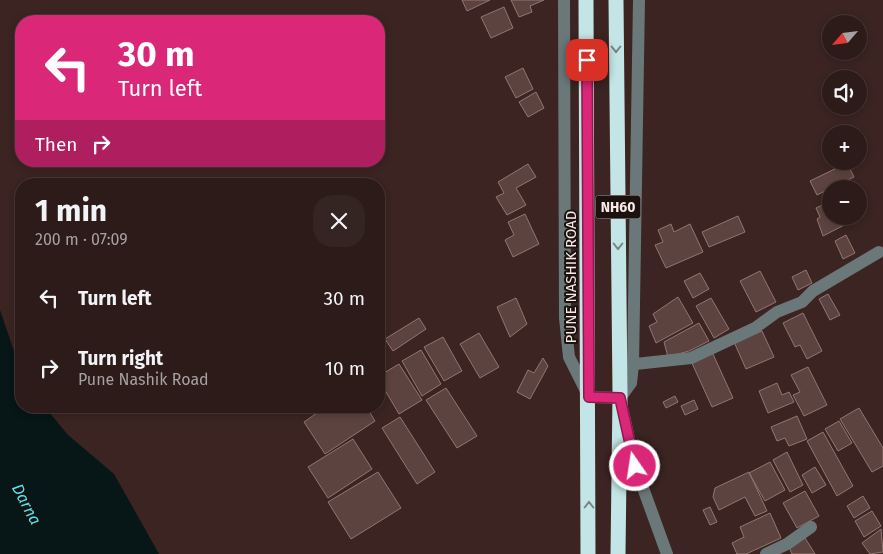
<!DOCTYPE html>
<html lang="en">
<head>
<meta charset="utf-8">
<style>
  body { margin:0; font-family:"Fira Sans",sans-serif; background:#342422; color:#f1f3f6; height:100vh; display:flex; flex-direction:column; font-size:19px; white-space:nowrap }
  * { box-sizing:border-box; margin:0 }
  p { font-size:16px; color:#a6a1a2 }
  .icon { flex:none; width:28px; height:28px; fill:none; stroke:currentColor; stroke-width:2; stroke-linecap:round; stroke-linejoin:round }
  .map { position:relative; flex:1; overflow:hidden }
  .side { position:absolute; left:15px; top:178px; width:370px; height:235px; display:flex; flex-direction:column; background:#2c1b19; border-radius:20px; box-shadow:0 2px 8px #0003,0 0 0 1px #483938 }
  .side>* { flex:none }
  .guide { position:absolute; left:15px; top:15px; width:370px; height:152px; border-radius:20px; box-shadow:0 2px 8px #0003,0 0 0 1px #483938; background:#db2777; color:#fff; overflow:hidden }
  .needle { width:32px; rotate:242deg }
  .buttons { position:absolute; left:822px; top:15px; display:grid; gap:10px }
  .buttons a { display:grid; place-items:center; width:45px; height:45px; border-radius:50%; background:#2c1b19; box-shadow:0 2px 8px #0003,0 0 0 1px #483938; font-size:25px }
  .pin { position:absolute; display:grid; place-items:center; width:42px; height:42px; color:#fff; margin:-21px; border-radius:10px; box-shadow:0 2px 8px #0006 }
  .me { position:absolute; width:55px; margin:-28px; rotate:347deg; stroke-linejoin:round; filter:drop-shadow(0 0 4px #0008) }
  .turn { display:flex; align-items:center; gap:18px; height:105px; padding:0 20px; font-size:22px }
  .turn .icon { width:65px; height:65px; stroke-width:2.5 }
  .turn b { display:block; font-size:35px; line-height:42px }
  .then { display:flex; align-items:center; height:48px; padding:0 20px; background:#0003; gap:10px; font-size:19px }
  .round { display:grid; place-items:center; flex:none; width:52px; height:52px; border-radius:20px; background:#342422 }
  .summary { display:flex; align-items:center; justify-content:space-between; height:85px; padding:0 20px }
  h1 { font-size:30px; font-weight:700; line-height:38px }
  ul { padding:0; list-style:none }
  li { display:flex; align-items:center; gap:15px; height:70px; padding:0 20px }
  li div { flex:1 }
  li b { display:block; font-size:19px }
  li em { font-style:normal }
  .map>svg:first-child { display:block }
  .water { fill:#071617 }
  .building { fill:#5c433f; stroke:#927671 }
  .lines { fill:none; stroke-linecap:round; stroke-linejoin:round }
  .minor { stroke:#6b7879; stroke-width:12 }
  .highway { stroke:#c3e5e5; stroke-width:15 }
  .oneway { stroke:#778685 }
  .route-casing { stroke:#8e194d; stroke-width:12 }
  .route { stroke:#db2777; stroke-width:9 }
  .labels { text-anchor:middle; stroke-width:4; stroke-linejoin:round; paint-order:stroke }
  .shield { fill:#1b110f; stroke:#b6a8a6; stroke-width:1 }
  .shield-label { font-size:14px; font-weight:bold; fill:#f9e9e6 }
  .street-label { font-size:15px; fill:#f9e9e6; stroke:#1b110f }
  .water-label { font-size:16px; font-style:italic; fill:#45edf2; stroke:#1b110f }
</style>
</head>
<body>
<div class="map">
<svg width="883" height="554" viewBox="0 0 883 554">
  <rect width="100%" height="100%" fill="#3b2421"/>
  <path class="water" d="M0,310L21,372V406H44L68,435L114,474L159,554H0Z"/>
  <path class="building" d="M462,0H490L467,11Z
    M511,0H544L530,6L532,12L519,17Z
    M504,7L513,28L491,38L481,17Z
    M523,68L533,89L516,98L505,77Z
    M536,92L544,108L528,117L519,102Z
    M847,163L854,177L817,195L810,181Z
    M528,164L536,177L516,188L526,205L507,215L496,197L504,193L498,182Z
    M831,201V216H852L854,220L823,236L817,219L820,217L816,208Z
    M525,214L539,244L513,257L505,240L514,235L508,222Z
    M738,216L745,232L709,247L702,232Z
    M671,224L674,232L690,224L703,252L666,268L655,245L663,242L658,230Z
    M846,235L855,253L843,259L835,241Z
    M806,270L812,283L798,290L792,277Z
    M760,271L776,302L756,312L740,281Z
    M700,273L709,289L693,298L684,281Z
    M828,294L840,315L830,320L819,299Z
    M678,297L693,323L656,343L649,326L657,322L653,314Z
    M516,298L527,324L510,337L497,307Z
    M711,298L729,329L714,338L696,306Z
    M803,313L822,351L807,359L800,345L795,347L783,323Z
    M419,318L426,329L393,351L385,339Z
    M699,323L709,341L689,351L668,357L664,342Z
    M762,331L774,357L746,369L734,342Z
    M479,333L499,367L480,378L460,344Z
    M443,337L462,371L444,381L424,347Z
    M421,350L441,384L422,396L402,361Z
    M712,352L733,398L712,407L691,361Z
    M543,358L548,366L530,399L517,392L528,370L534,373Z
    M399,364L422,400L399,414L379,380V376Z
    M808,367L827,405L804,416L793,395L800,392L791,375Z
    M777,383L782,395L789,392L794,402L768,413L759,391Z
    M446,388L477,436L457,448L426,400Z
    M675,396L678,402L666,408L663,402Z
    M694,400L698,409L685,415L681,406Z
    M327,406H366L375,421L325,454L304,422Z
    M859,408L883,448V466L872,472L840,419Z
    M797,416L807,439L789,446L785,438L777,441L771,427Z
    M400,417L435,472L417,484L382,428Z
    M839,421L852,443L838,451L825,429Z
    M823,432L853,486L837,496L807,441Z
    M353,439L372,469L328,498L308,467Z
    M787,452L803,485L790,492L773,460Z
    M770,462L785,490L765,501L749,473Z
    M815,467L826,485L812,493L802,475Z
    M378,472L401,508L351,539L328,502Z
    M749,472L767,511L755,516L745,497L719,510L713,497L715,488Z
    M805,491L819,516L797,528L783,503Z
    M863,496L870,508L854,518L847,506Z
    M710,507L717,522L710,525L703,510Z
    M872,511L881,526L864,537L855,521Z
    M770,513L781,538L746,554H737L732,543L744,537L740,527Z
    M881,529L883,552L870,554L862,543Z
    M805,538L815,554H792L789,547Z"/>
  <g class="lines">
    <path class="minor" d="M564,0L565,318L569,357L589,397L620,398
      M639,0L633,365L631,383L620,398L635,466L667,554
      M626,365L691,358L755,328L777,312L802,302L813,291L879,252
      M766,554L787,544L811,527"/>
    <path class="highway" d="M586,0L588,554
      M616,0L620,394L618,554"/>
  </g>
  <defs><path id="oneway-chevron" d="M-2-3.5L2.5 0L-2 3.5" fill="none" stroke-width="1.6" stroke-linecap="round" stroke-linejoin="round" transform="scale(1.25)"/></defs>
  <g class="oneway">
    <use href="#oneway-chevron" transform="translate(616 49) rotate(90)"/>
    <use href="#oneway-chevron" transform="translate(618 246) rotate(90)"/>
    <use href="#oneway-chevron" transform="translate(589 505) rotate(-90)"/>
  </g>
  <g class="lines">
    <defs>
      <path id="route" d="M587,60L589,397L620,398L635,466"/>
    </defs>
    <use href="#route" class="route-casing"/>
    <use href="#route" class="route"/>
  </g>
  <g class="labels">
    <rect class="shield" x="595.5" y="195.5" width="45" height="23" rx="4"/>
    <g class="shield-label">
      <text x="618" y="212">NH60</text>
    </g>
    <g class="street-label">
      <text transform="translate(571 277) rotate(-90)" y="5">PUNE NASHIK ROAD</text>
    </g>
    <g class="water-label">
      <text transform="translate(27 504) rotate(62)" y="6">Darna</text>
    </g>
  </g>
</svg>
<div class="buttons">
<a><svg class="needle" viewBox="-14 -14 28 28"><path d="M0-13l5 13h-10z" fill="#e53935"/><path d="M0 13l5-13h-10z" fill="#a6a1a2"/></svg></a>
<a><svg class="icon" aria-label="sound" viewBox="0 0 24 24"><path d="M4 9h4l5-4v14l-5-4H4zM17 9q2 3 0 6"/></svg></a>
<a>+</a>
<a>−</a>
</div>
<div class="pin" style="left:587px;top:60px;background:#d93025"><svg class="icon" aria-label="arrive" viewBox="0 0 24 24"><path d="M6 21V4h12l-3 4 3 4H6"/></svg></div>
<svg class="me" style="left:635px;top:466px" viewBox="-20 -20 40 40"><circle r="17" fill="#db2777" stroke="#fff" stroke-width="3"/><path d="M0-11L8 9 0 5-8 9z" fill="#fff"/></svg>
<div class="guide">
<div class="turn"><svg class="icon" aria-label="left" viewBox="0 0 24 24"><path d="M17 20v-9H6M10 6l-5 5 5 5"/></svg><div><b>30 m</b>Turn left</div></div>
<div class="then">Then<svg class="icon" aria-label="right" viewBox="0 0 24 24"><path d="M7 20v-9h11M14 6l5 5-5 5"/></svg></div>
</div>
<section class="side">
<div class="summary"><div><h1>1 min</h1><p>200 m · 07:09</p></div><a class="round"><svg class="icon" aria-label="close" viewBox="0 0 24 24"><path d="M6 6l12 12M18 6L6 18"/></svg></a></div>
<ul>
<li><svg class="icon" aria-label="left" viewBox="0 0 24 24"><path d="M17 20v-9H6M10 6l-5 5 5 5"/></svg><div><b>Turn left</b></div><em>30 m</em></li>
<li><svg class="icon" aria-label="right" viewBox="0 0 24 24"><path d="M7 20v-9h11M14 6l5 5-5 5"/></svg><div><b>Turn right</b><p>Pune Nashik Road</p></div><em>10 m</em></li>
</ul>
</section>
</div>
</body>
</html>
